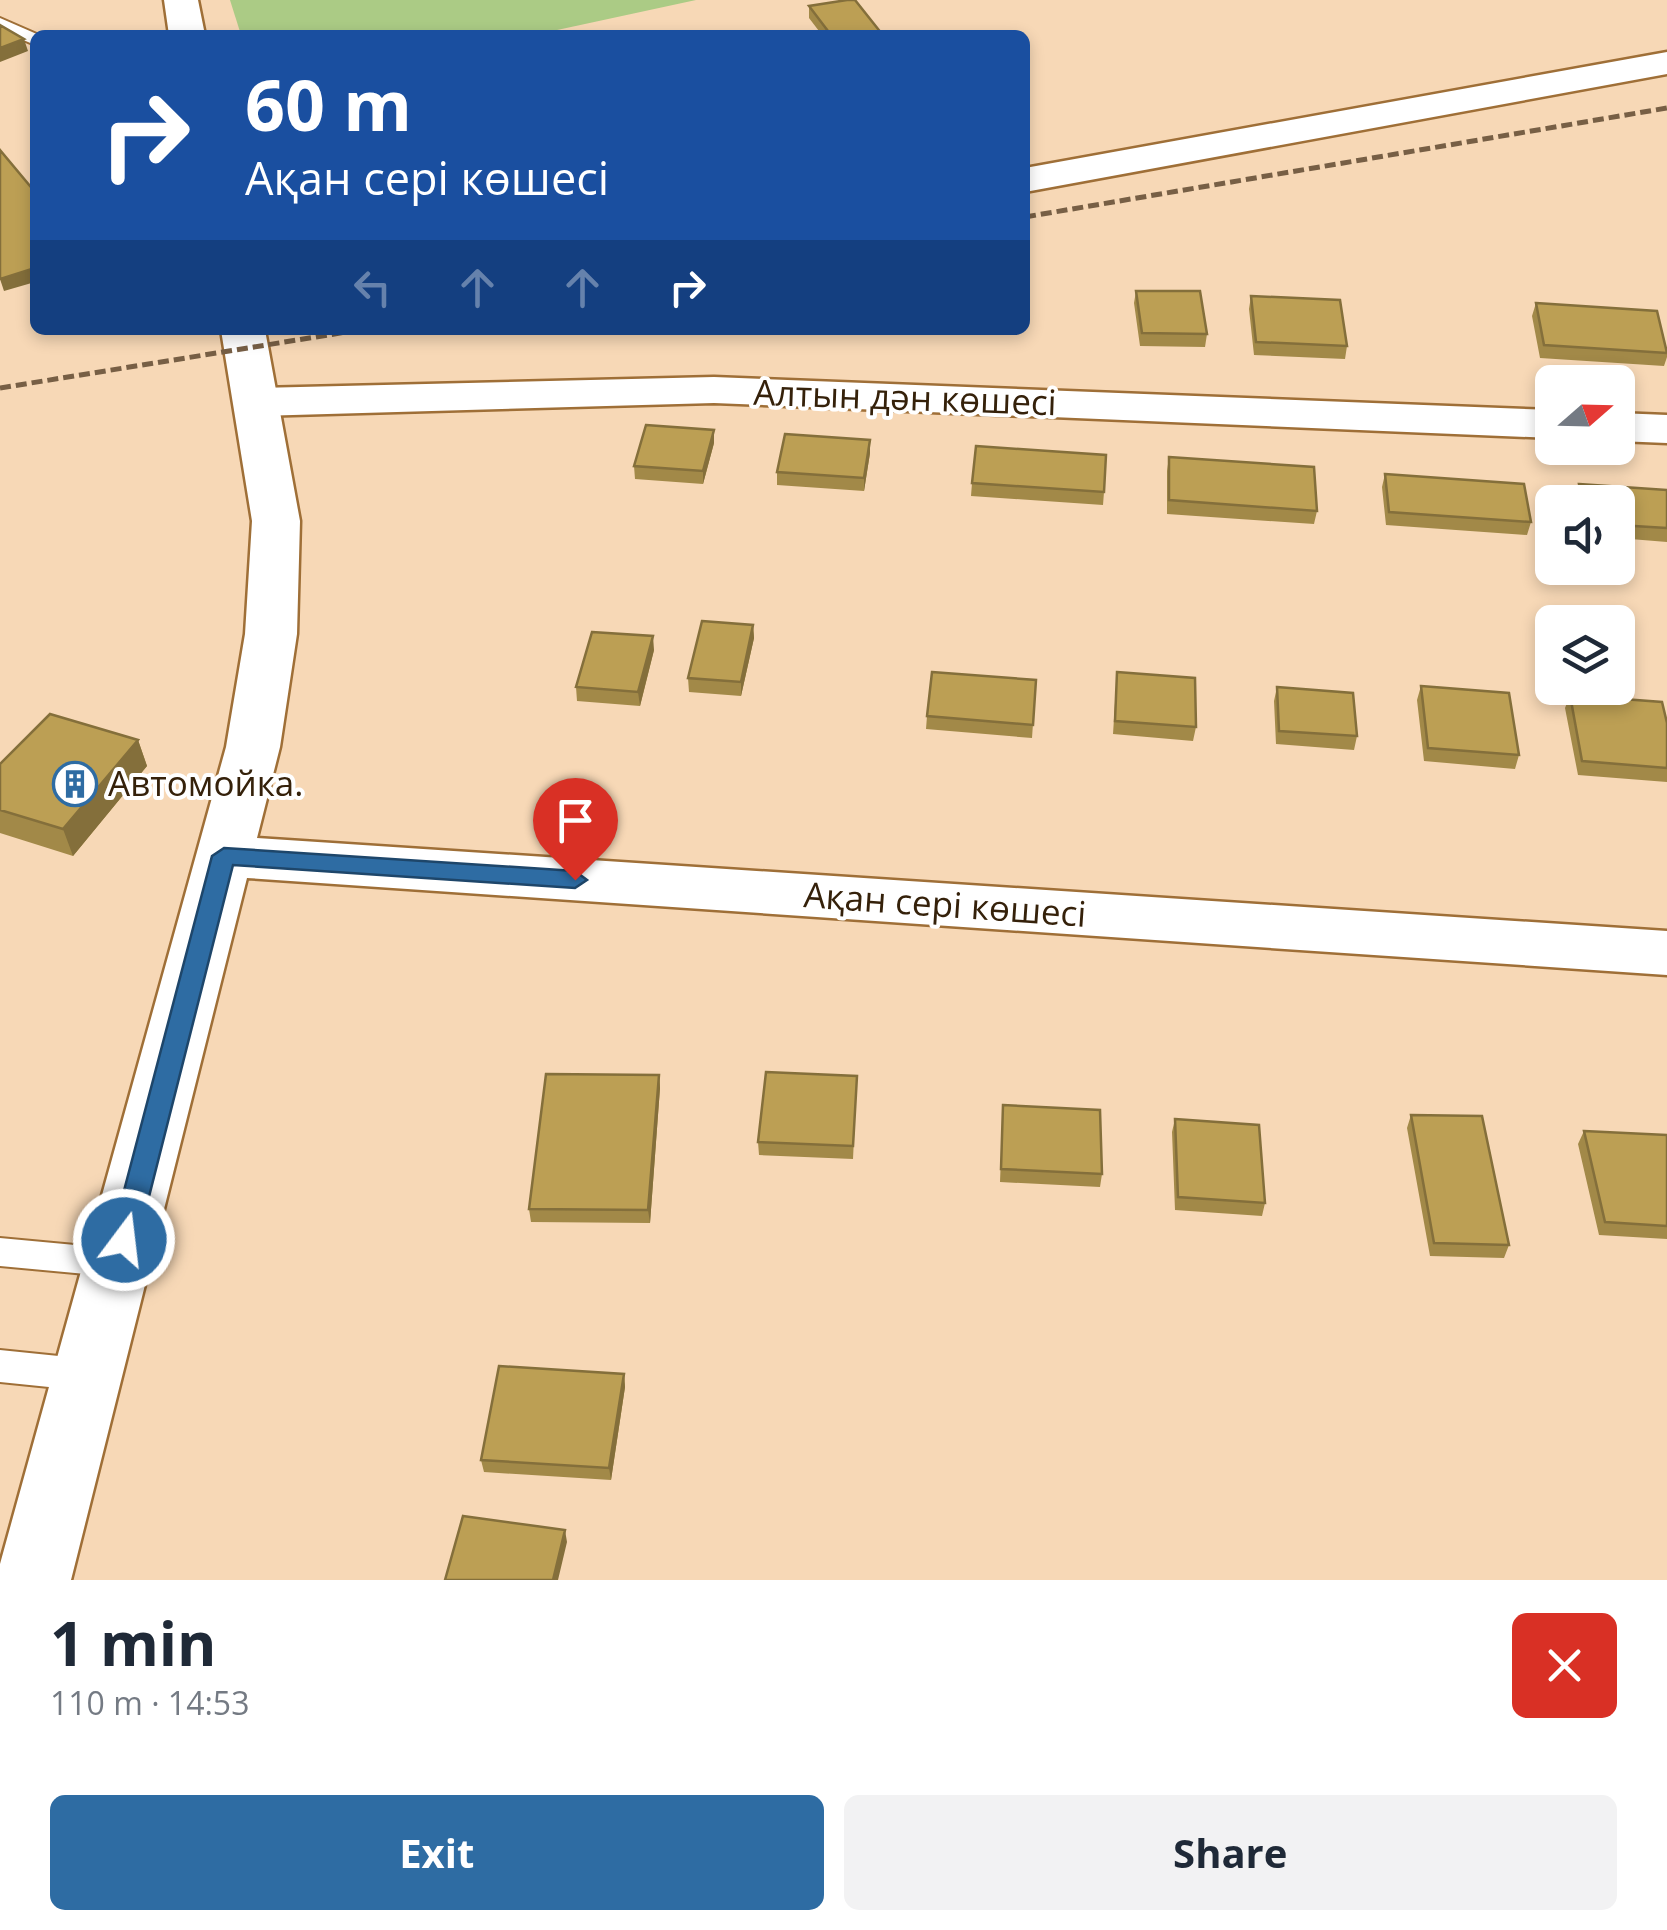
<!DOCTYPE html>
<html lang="en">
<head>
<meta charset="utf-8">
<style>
  body { margin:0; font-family:"Open Sans",sans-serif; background:#f2f2f3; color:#1f2937; height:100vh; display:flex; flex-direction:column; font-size:38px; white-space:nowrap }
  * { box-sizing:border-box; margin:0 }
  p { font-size:32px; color:#747a83 }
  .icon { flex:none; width:55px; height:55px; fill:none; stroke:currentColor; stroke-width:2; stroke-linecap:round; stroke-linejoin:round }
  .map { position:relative; height:1580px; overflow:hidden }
  .details { display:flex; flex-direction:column; background:#fff; flex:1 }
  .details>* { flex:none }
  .top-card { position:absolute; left:30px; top:30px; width:1000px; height:305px; border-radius:15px; box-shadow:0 5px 15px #0003; background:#1a4fa0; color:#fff; overflow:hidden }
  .needle { width:65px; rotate:70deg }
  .tools { position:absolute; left:1535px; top:365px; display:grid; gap:20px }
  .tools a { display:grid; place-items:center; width:100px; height:100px; border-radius:15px; background:#fff; box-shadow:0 5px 15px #0003; font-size:50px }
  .pin { position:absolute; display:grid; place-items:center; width:85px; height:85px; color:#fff; margin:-102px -42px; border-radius:50% 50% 50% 0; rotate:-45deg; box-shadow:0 0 10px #0007 }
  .pin .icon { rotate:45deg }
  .me { position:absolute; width:110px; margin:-55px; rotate:15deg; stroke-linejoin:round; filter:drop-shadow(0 0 8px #0008) }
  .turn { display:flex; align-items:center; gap:35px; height:210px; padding:0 50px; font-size:45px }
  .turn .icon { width:130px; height:130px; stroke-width:2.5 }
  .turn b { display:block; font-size:70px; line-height:85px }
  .lanes { display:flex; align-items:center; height:95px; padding:0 50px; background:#0003; justify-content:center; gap:50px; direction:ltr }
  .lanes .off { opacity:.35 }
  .round { display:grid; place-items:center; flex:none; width:105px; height:105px; border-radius:15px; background:#f2f2f3 }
  .summary { display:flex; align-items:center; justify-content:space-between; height:170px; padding:0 50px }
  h1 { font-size:60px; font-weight:700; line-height:75px }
  .action { display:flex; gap:20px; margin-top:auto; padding:20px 50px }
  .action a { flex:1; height:115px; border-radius:15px; background:#2e6ca3; color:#fff; font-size:40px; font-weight:700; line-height:115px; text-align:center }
  .action a+a { background:#f2f2f3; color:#1f2937 }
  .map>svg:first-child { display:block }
  .green { fill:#abcb85 }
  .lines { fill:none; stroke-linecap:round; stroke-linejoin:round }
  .lane-casing { stroke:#9f6f37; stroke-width:4 }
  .street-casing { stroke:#9f6f37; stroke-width:5 }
  .secondary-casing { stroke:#9f6f37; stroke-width:5 }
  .lane { fill:#fff; fill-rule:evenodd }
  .street { fill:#fff; fill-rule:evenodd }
  .secondary { fill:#fff; fill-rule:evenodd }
  .rail { stroke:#775f45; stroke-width:5; stroke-dasharray:11 5; stroke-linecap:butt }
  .wall { fill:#a28948 }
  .shaded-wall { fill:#846f3b }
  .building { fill:#bc9f54; stroke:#846f3b; stroke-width:2.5 }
  .route { fill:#2e6ca3; stroke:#1e466a; stroke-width:2.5 }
  .labels { text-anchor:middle; stroke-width:8; stroke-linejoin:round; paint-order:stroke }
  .street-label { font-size:35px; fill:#35210a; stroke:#fff }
  .poi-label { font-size:35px; fill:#35210a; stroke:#fff; text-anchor:start }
</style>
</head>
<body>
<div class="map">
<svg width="1667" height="1580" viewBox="0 0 1667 1580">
  <rect width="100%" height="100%" fill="#f7d8b6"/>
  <path class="green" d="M230,0H696L534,35H241Z"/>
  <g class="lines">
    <defs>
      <path id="lane" d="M0,18L39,35H35V45L0,30Z
        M0,1238L118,1249L130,1253L135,1263L130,1273L118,1277L0,1266Z
        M0,1350L88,1359L100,1364L105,1375L100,1386L88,1391L0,1382Z"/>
      <path id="street" d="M714,377L1552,410V438L714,403L258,416L242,412L235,402L242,392L258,388Z
        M1618,413L1667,415V443L1618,441Z"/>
      <path id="secondary" d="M164,0H198L205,35H169Z
        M1667,52V74L1025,192V168Z
        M221,330H265L300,521L297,634L280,747L257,838L1667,931V975L247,878L71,1580H0V1564L226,747L245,634L252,521Z"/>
    </defs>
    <use href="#lane" class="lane-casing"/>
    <use href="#street" class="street-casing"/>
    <use href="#secondary" class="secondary-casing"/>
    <use href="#lane" class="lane"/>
    <use href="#street" class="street"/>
    <use href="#secondary" class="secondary"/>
    <path class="rail" d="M1025,217L1667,108
      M0,388L359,330"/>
  </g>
  <path class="wall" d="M809,6L882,35H822L809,18Z
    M1136,291L1207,334L1205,347L1140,346L1134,303Z
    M1251,296L1347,346L1345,359L1254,355L1249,309Z
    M1536,303L1667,349V357L1664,366L1540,358L1532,316Z
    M714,443L703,484L635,479L634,466Z
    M870,453L864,491L777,485V472Z
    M1169,457L1317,511L1314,524L1167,514V471Z
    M1385,474L1531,522L1527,535L1386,525L1382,487Z
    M972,483L1104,492L1103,505L971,496Z
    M1579,484L1667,490V542L1618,538V502H1576L1575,497Z
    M753,625L754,638L741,696L689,692L688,678Z
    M654,650L640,706L577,701L576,687Z
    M1117,672L1196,727L1193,741L1113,734Z
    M1036,680L1032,738L926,729L927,716Z
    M1421,686L1519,755L1515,769L1424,761L1417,700Z
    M1277,687L1357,736L1354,750L1276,744L1274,701Z
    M1570,695L1667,723V782L1578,775L1565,708Z
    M138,740L147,766L73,856L0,833V764Z
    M659,1075L660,1088L650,1223L531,1222L529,1209Z
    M857,1076L853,1159L759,1155L758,1142Z
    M1003,1105L1102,1174L1100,1187L1000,1182Z
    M1411,1115L1509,1245L1504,1258L1430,1256L1407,1128Z
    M1175,1119L1265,1203L1262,1216L1175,1210L1172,1132Z
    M1584,1131L1667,1135V1239L1599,1235L1578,1144Z
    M624,1374L625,1387L611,1480L484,1472L481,1460Z"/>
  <path class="shaded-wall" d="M24,39L28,51L0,62V48Z
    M35,268V282L4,291L0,279Z
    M714,430V443L703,484V471Z
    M870,440V453L864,491V478Z
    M753,625L754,638L741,696V682Z
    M653,636L654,650L640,706L638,692Z
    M138,740L147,766L73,856L63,829Z
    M659,1075L660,1088L650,1223L648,1210Z
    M624,1374L625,1387L611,1480L609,1468Z
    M565,1530L567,1542L558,1580H553Z"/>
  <path class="building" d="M847,0H855L882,34L831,35L809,6Z
    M0,25L24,39L0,48Z
    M0,150L35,192V268L0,279Z
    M1136,291H1200L1207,334L1142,333Z
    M1251,296L1340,300L1347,346L1256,342Z
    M1536,303L1657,311L1667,353L1544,345Z
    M646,425L714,430L703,471L634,466Z
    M785,434L870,440L864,478L777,472Z
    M976,446L1106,455L1104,492L972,483Z
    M1169,457L1314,467L1317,511L1169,500Z
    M1385,474L1524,484L1531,522L1389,512Z
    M1579,484L1667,490V528L1618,525V502H1583Z
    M702,621L753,625L741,682L688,678Z
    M592,632L653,636L638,692L576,687Z
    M932,672L1036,680L1033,725L927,716Z
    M1117,672L1195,678L1196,727L1115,721Z
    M1421,686L1509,693L1519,755L1428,748Z
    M1277,687L1353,693L1357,736L1279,731Z
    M1570,695L1662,702L1667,723V768L1582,761Z
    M50,714L138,740L63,829L0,810V764Z
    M766,1072L857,1076L853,1146L758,1142Z
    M546,1074L659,1075L648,1210L529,1209Z
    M1003,1105L1100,1110L1102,1174L1001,1169Z
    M1411,1115L1482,1116L1509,1245L1434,1243Z
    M1175,1119L1259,1125L1265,1203L1178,1197Z
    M1584,1131L1667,1135V1226L1605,1222Z
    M499,1366L624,1374L609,1468L481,1460Z
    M463,1516L565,1530L553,1580H445Z"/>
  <path class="route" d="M224,848L575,871L587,880L575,888L233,865L138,1240L134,1248L124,1251L115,1248L111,1240L212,856Z"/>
  <defs>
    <symbol id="building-ring" viewBox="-11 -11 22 22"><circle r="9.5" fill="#fff" stroke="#2e6ca3" stroke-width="1.5"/><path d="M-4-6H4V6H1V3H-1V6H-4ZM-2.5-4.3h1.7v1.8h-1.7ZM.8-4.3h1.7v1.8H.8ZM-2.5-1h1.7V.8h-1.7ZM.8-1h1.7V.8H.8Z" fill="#2e6ca3"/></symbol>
  </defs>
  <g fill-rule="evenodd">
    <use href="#building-ring" x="50" y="759" width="50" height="50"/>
  </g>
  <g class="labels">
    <g class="street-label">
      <text transform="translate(905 398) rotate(2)" y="12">Алтын дән көшесі</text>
      <text transform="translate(945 905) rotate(4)" y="12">Ақан сері көшесі</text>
    </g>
    <g class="poi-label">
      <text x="108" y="796">Автомойка.</text>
    </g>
  </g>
</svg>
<div class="tools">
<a><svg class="needle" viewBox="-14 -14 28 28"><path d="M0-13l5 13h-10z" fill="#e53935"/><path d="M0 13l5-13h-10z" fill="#747a83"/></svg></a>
<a><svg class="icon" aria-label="sound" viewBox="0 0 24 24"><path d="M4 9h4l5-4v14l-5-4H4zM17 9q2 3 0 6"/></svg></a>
<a><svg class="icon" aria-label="layers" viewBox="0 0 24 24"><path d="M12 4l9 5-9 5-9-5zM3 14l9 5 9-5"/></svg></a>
</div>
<div class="pin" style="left:575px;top:880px;background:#d93025"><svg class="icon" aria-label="arrive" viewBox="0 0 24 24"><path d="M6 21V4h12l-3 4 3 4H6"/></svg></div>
<svg class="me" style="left:124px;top:1240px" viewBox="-20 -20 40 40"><circle r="17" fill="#2e6ca3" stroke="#fff" stroke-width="3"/><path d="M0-11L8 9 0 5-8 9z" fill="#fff"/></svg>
<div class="top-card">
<div class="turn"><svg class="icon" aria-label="right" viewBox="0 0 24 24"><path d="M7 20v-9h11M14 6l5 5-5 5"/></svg><div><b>60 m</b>Ақан сері көшесі</div></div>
<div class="lanes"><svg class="icon off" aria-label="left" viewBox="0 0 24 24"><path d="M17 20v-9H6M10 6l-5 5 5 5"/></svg><svg class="icon off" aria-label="ahead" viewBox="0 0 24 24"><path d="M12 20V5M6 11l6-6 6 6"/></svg><svg class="icon off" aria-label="ahead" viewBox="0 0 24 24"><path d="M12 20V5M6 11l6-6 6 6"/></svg><svg class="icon" aria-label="right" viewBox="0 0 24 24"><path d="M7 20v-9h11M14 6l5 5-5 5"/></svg></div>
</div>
</div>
<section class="details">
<div class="summary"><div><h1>1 min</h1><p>110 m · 14:53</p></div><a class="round" style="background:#d93025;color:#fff"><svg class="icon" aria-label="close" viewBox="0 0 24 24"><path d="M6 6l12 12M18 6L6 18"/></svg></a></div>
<div class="action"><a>Exit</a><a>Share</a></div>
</section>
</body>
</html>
